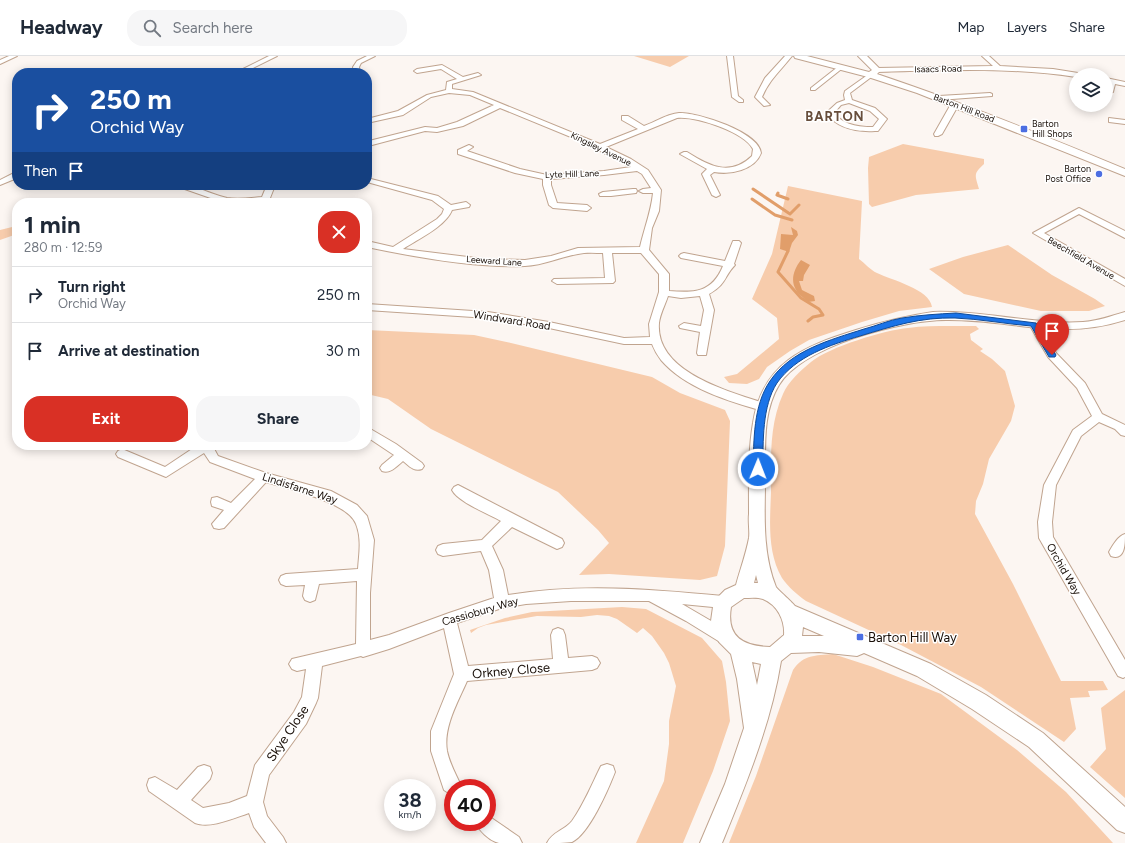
<!DOCTYPE html>
<html lang="en">
<head>
<meta charset="utf-8">
<style>
  body { margin:0; font-family:Figtree,sans-serif; background:#f6f6f7; color:#1f2937; height:100vh; display:flex; flex-direction:column; font-size:15px; white-space:nowrap }
  * { box-sizing:border-box; margin:0 }
  p { font-size:13px; color:#747a83 }
  .icon { flex:none; width:22px; height:22px; fill:none; stroke:currentColor; stroke-width:2; stroke-linecap:round; stroke-linejoin:round }
  .map { position:relative; flex:1; overflow:hidden }
  .sheet { position:absolute; left:12px; top:142px; width:360px; height:252px; display:flex; flex-direction:column; background:#fff; border-radius:16px; box-shadow:0 2px 10px #0003 }
  .sheet>* { flex:none }
  .hud { position:absolute; left:12px; top:12px; width:360px; height:122px; border-radius:16px; box-shadow:0 2px 10px #0003; background:#1a4fa0; color:#fff; overflow:hidden }
  .controls { position:absolute; left:1069px; top:12px; display:grid; gap:8px }
  .controls a { display:grid; place-items:center; width:44px; height:44px; border-radius:50%; background:#fff; box-shadow:0 2px 10px #0003; font-size:20px }
  .speed { position:absolute; left:384px; top:723px; display:flex; gap:8px; font-size:20px; font-weight:700; text-align:center }
  .speed>* { display:grid; place-content:center; width:52px; height:52px; border-radius:50%; background:#fff; box-shadow:0 2px 10px #0003; line-height:1 }
  .speed small { font-size:10px; font-weight:400 }
  .speed .limit { border:6px solid #d22; background:#fff; color:#111 }
  .pin { position:absolute; display:grid; place-items:center; width:34px; height:34px; color:#fff; margin:-41px -17px; border-radius:50% 50% 50% 0; rotate:-45deg; box-shadow:0 0 4px #0007 }
  .pin .icon { rotate:45deg }
  .me { position:absolute; width:44px; margin:-22px; rotate:1deg; stroke-linejoin:round; filter:drop-shadow(0 0 3px #0008) }
  .turn { display:flex; align-items:center; gap:14px; height:84px; padding:0 12px; font-size:18px }
  .turn .icon { width:52px; height:52px; stroke-width:2.5 }
  .turn b { display:block; font-size:28px; line-height:34px }
  .then { display:flex; align-items:center; height:38px; padding:0 12px; background:#0003; gap:8px; font-size:15px }
  .round { display:grid; place-items:center; flex:none; width:42px; height:42px; border-radius:16px; background:#f6f6f7 }
  .summary { display:flex; align-items:center; justify-content:space-between; height:68px; padding:0 12px }
  h1 { font-size:24px; font-weight:700; line-height:30px }
  .action { display:flex; gap:8px; margin-top:auto; padding:8px 12px }
  .action a { flex:1; height:46px; border-radius:16px; background:#d93025; color:#fff; font-size:16px; font-weight:700; line-height:46px; text-align:center }
  .action a+a { background:#f6f6f7; color:#1f2937 }
  ul { padding:0; list-style:none }
  li { display:flex; align-items:center; gap:12px; height:56px; padding:0 12px; border-top:1px solid #e0e1e3 }
  li div { flex:1 }
  li b { display:block; font-size:15px }
  li em { font-style:normal }
  header { display:flex; align-items:center; gap:24px; box-sizing:border-box; height:56px; padding:0 20px; background:#fff; border-bottom:1px solid #e0e1e3 }
  header strong { font-size:19px }
  nav { display:flex; gap:22px; margin-inline-start:auto; font-size:14px }
  .search { width:280px; height:36px; background:#f6f6f7; display:flex; align-items:center; gap:10px; box-sizing:border-box; padding:0 14px; border-radius:16px; color:#747a83; font-size:15px }
  .map>svg:first-child { display:block }
  .green { fill:#f7ccac }
  .water { fill:#e19e6a }
  .lines { fill:none; stroke-linecap:round; stroke-linejoin:round }
  .stream { stroke:#e19e6a; stroke-width:3 }
  .minor-casing { stroke:#c0a48f; stroke-width:2 }
  .tertiary-casing { stroke:#c0a48f; stroke-width:2 }
  .minor { fill:#fff; fill-rule:evenodd }
  .tertiary { fill:#fff; fill-rule:evenodd }
  .route { fill:#1a73e8; stroke:#114b97 }
  .poi-dot { fill:#4c6ee2; stroke:#fff; stroke-width:1.5 }
  .labels { text-anchor:middle; stroke-width:3; stroke-linejoin:round; paint-order:stroke }
  .far-street-label { font-size:9px; fill:#180e07; stroke:#fff }
  .far-poi-label { font-size:9px; fill:#180e07; stroke:#fff; text-anchor:start }
  .street-label { font-size:11px; fill:#180e07; stroke:#fff }
  .far-district-label { font-size:13px; font-weight:bold; letter-spacing:1px; fill:#674e3c; stroke:#fff }
  .near-poi-label { font-size:13px; fill:#180e07; stroke:#fff; text-anchor:start }
  .near-street-label { font-size:13px; fill:#180e07; stroke:#fff }
</style>
</head>
<body>
<header>
<strong>Headway</strong>
<div class="search"><svg class="icon" aria-label="search" viewBox="0 0 24 24"><circle cx="10" cy="10" r="6"/><path d="M15 15l6 6"/></svg>Search here</div>
<nav><a>Map</a><a>Layers</a><a>Share</a></nav>
</header>
<div class="map">
<svg width="1125" height="787" viewBox="0 0 1125 787">
  <rect width="100%" height="100%" fill="#fcf6f2"/>
  <path class="green" d="M634,0H689L670,11Z
    M903,88L984,103V108C973,118 975,119 979,133L916,139L872,151L869,148L868,112L869,101Z
    M788,130L862,145L859,203C865,207 870,214 877,217C891,224 930,233 932,251L899,255L862,266L809,284L790,295L767,311L759,323L747,328L729,327L724,321L737,318L779,283L777,262L752,243L772,198Z
    M12,171L17,172V178L0,184V174Z
    M1008,189L1052,219L1095,243L1105,250L1089,255H1041L964,238L929,213L963,201Z
    M950,270H976L979,273L970,278L971,284L983,293L980,295L992,303L1005,315L1015,350L1011,365L989,403L983,428L976,445L975,458L1013,528L1061,625H1103L1108,634L1088,635L1090,641L1070,642L1076,673L1064,686L981,631L901,589L806,545C798,539 788,531 782,522C767,496 770,465 771,436C771,403 769,369 783,338C788,326 801,314 811,306C829,291 885,274 908,272C922,270 936,270 950,270Z
    M367,274L474,279L511,287L652,321L680,337L725,354L730,365L725,490L717,520L700,524L609,518L579,519L609,487L598,474L558,436L431,373L388,343L367,338Z
    M622,551L646,553L702,582L722,605L726,626L730,665L713,715L683,787H636L664,725L669,688V665L676,630L669,607L664,597L652,580L643,572L637,577L617,563L609,560L597,559L581,561L537,560L486,569L478,572L471,577L470,574L505,562L532,556Z
    M833,598L873,611L941,638L1017,694L1066,736L1113,787H729L756,720L793,614C804,598 815,600 833,598Z
    M1125,634V742L1090,711L1106,693L1101,652Z"/>
  <path class="water" d="M791,171L797,175L798,179L792,187L789,196L780,193L781,178L793,179Z
    M801,204L810,209L804,219L803,225H799L802,234L814,240L815,245L808,246C804,242 798,238 796,234C790,224 794,213 801,204Z"/>
  <g class="lines">
    <path class="stream" d="M753,133L790,158
      M778,137L777,139L788,143
      M752,143L775,159L792,164
      M790,158L799,149
      M788,195L778,216L801,242L819,253L823,259L813,261L808,265"/>
    <defs>
      <path id="minor" d="M9,0H17L0,8V4Z
        M269,0H277L243,17H235Z
        M367,0H375L361,7L359,11L360,17H354L353,11L357,5Z
        M727,0H733L738,40L743,44V46H739L732,41Z
        M785,0H792C781,14 769,24 762,41L770,49L764,50L755,41L765,22Z
        M982,0H989L1000,10L1053,13L1078,17L1081,19H1076V21C1010,11 944,14 877,16L874,14L877,12L993,10Z
        M442,9L463,21L478,17L481,19L452,28V33L473,36L600,88L638,73L622,64V60H628L644,70C655,66 667,58 679,57C697,56 759,76 761,97C755,114 730,119 714,116L710,119L720,139L716,141L712,139L702,118L707,113L680,98L684,96H687C709,110 730,121 752,100L753,93C744,76 696,60 677,62L606,91L631,103L648,114L661,134L659,155L652,172L649,194L669,218V235C694,237 712,237 723,210L681,202L679,200L681,198L684,197L725,205L733,185H739L741,187L734,208L735,209C724,220 727,228 709,238L714,254L706,299H698L697,297L700,276L680,272L679,270L684,267L701,270L704,254L700,240L681,242L668,240C665,249 660,258 659,267C655,317 731,336 767,348L769,351L767,354L763,355C728,345 685,332 661,304C657,299 654,293 652,288H624L549,272L488,262L367,254V248L488,256L549,266L624,282L650,281L649,268L659,236V218L641,197H612L615,225L613,227L557,228L552,225L554,223L605,222L603,197C595,197 586,196 578,198C560,201 544,209 525,210C476,212 414,201 367,191V185L393,191L437,163L442,158L444,153L432,144L367,126V122L438,140L451,149L466,146L470,149L469,151L452,154C445,171 418,183 403,193L484,203L525,204L551,200L578,192L640,191C644,173 651,156 653,137H643L639,135L643,133L651,132L642,118L637,115L604,119L551,123V129L557,147L587,149L591,152L587,155L553,152L549,149L543,129V123L515,117L458,98V94L469,89L473,91L467,95L520,113L547,119L604,115L631,111L583,86L500,52L463,70L437,76L425,75L372,89H369V85L425,71L437,72L457,66L494,49L470,39L449,37L431,41L403,59L367,67V63L398,55L427,39L446,34L447,26L457,23L441,13L417,17L414,15L417,13Z
        M839,10L844,11L815,34H811V32Z
        M869,18L874,19L850,37L852,44L875,52L887,63L878,75H875C857,76 838,73 826,57L837,47L845,44L844,39L845,35ZM849,47L870,55L879,63L873,71C859,71 843,69 834,57L841,49Z
        M1106,22L1125,26V30L1115,28L1113,36L1106,38L1108,27L1106,26Z
        M990,37L992,38V40L939,44L936,42L939,40Z
        M955,46L959,48L942,78L938,80H935L934,78L951,48Z
        M1109,62L1125,64V68L1109,66Z
        M14,117H17V122L0,129V124Z
        M178,129C197,129 209,138 227,142C239,144 250,142 262,141L267,129H277L274,132L270,142L275,147H225L179,131Z
        M633,133H636L637,135L636,137L611,140H600L599,138L603,136Z
        M1079,152L1125,175V182L1079,158L1044,177L1125,223V230L1033,177Z
        M1034,265L1038,266L1056,297L1085,327L1102,358L1125,369V380L1121,379L1115,373L1099,366L1081,380L1056,429L1052,466L1053,481L1125,604V621L1123,622L1118,620L1039,482L1038,466L1044,429L1073,374L1092,360L1077,332L1048,301L1029,268Z
        M367,371L396,388L422,407L424,410L422,413C414,416 409,410 403,405C396,411 390,418 382,415L380,412L382,409L394,399L367,381Z
        M198,389H212L218,400L266,417L331,435L357,449L367,460L374,484L370,537V584L389,579L449,557L494,542L489,514L481,495L443,500L438,498L436,494L438,490L443,488L482,484L501,465C489,458 458,446 452,434L454,431L458,429L562,483L564,487L562,491L557,493L512,471L492,490L503,514L508,539C579,527 652,533 723,540L728,542L730,546L728,550L723,552L682,548L730,576L732,581L730,586L725,588L720,586L686,565L649,545H571L526,548L502,552L457,567L468,610L553,603L551,579L553,574L558,572L563,574L565,579L568,602L592,600L597,602L600,607L597,612L592,614L467,625C458,646 443,671 447,695C450,709 457,720 462,732H453V740L444,734L431,695V675L454,618L444,572L389,593L363,601L361,600L322,610L318,642L316,647L306,668L269,719L263,746L267,760L283,781L286,787H266L254,771L249,757C234,762 210,773 195,767L149,735L147,729L149,723L155,721L177,734L198,711L204,709L210,711L212,717L210,723L191,744L203,752L229,747L247,740L255,709L294,656L302,641L306,613L297,615L292,613L289,608L292,603L356,588L357,525L319,528L315,544L310,546L305,544L303,540L305,529L286,530L281,528L279,524L281,520L286,518L358,513C359,498 362,483 356,468C348,446 288,433 266,426L224,472L219,473L214,472L212,468L224,454L212,450L211,446L212,442L217,441L231,447L255,423L210,406L204,397L166,421L118,401L116,398L118,395L122,393L165,411Z
        M1125,478C1125,488 1125,505 1111,500L1109,496C1113,489 1118,480 1125,478Z
        M607,708L613,710L615,716C608,734 589,778 572,786C566,787 554,787 547,787C552,776 565,774 572,765C584,748 592,728 601,710Z
        M487,759L519,781L522,787C515,787 506,787 499,787C489,785 479,774 475,766H487Z"/>
      <path id="tertiary" d="M794,0H807L869,16L872,14L858,0H867L881,14L877,18C961,46 1043,79 1125,113V120L917,37L868,21L795,2Z
        M933,256C983,254 1033,269 1083,266C1098,265 1111,260 1125,256V264C1060,285 1010,263 946,264C901,264 803,290 779,329C765,352 765,380 765,406C766,447 760,491 776,531C778,534 791,545 795,550L931,608L986,639L1043,677L1125,751V777L1117,774L1029,691L972,653L917,620L864,597L857,600L819,596L791,597L781,605C771,668 746,728 722,787H700L725,728L744,672L737,623L731,598L719,586L713,573L711,565L713,551L718,541L725,534L736,529C740,514 746,498 749,482C750,475 748,466 749,458C749,429 748,395 753,367C762,307 804,290 856,274C881,266 906,260 933,256ZM756,519L758,527H754ZM744,542C750,542 757,541 763,543C778,549 785,565 784,579L770,591C743,590 726,581 731,551ZM803,571L824,580H802ZM752,606L761,608L757,629Z"/>
    </defs>
    <use href="#minor" class="minor-casing"/>
    <use href="#tertiary" class="tertiary-casing"/>
    <use href="#minor" class="minor"/>
    <use href="#tertiary" class="tertiary"/>
  </g>
  <path class="route" d="M956,257L1036,267L1056,299L1055,301H1049L1031,270C1006,268 980,263 955,262C921,261 893,270 860,280C830,289 796,300 777,327C762,350 763,386 763,413L761,416H755L753,413C754,384 753,350 770,325C791,294 830,284 864,273C876,270 889,264 902,262C920,259 938,258 956,257Z"/>
  <g class="poi-dot">
    <rect x="1020" y="69" width="8" height="8" rx="2"/>
    <circle cx="1099" cy="118" r="4"/>
    <rect x="856" y="577" width="8" height="8" rx="2"/>
  </g>
  <g class="labels">
    <g class="far-street-label">
      <text transform="translate(938 13) rotate(-1)" y="3">Isaacs Road</text>
      <text transform="translate(964 52) rotate(21)" y="3">Barton Hill Road</text>
      <text transform="translate(601 93) rotate(26)" y="3">Kingsley Avenue</text>
      <text transform="translate(572 118) rotate(-2)" y="3">Lyte Hill Lane</text>
      <text transform="translate(1081 202) rotate(30)" y="3">Beechfield Avenue</text>
      <text transform="translate(494 205) rotate(4)" y="3">Leeward Lane</text>
    </g>
    <g class="far-poi-label">
      <text x="1032" y="71">Barton<tspan x="1032" dy="10">Hill Shops</tspan></text>
      <text x="1091" y="116" text-anchor="end">Barton<tspan x="1091" dy="10">Post Office</tspan></text>
    </g>
    <g class="street-label">
      <text transform="translate(512 264) rotate(9)" y="4">Windward Road</text>
      <text transform="translate(300 432) rotate(18)" y="4">Lindisfarne Way</text>
      <text transform="translate(1064 513) rotate(60)" y="4">Orchid Way</text>
      <text transform="translate(480 555) rotate(-16)" y="4">Cassiobury Way</text>
    </g>
    <g class="far-district-label">
      <text x="835" y="65">BARTON</text>
    </g>
    <g class="near-poi-label">
      <text x="868" y="586">Barton Hill Way</text>
    </g>
    <g class="near-street-label">
      <text transform="translate(511 614) rotate(-5)" y="5">Orkney Close</text>
      <text transform="translate(287 677) rotate(-56)" y="5">Skye Close</text>
    </g>
  </g>
</svg>
<div class="controls">
<a><svg class="icon" aria-label="layers" viewBox="0 0 24 24"><path d="M12 4l9 5-9 5-9-5zM3 14l9 5 9-5"/></svg></a>
</div>
<div class="speed"><div>38<small>km/h</small></div><div class="limit">40</div></div>
<div class="pin" style="left:1052px;top:299px;background:#d93025"><svg class="icon" aria-label="arrive" viewBox="0 0 24 24"><path d="M6 21V4h12l-3 4 3 4H6"/></svg></div>
<svg class="me" style="left:758px;top:413px" viewBox="-20 -20 40 40"><circle r="17" fill="#1a73e8" stroke="#fff" stroke-width="3"/><path d="M0-11L8 9 0 5-8 9z" fill="#fff"/></svg>
<div class="hud">
<div class="turn"><svg class="icon" aria-label="right" viewBox="0 0 24 24"><path d="M7 20v-9h11M14 6l5 5-5 5"/></svg><div><b>250 m</b>Orchid Way</div></div>
<div class="then">Then<svg class="icon" aria-label="arrive" viewBox="0 0 24 24"><path d="M6 21V4h12l-3 4 3 4H6"/></svg></div>
</div>
<section class="sheet">
<div class="summary"><div><h1>1 min</h1><p>280 m · 12:59</p></div><a class="round" style="background:#d93025;color:#fff"><svg class="icon" aria-label="close" viewBox="0 0 24 24"><path d="M6 6l12 12M18 6L6 18"/></svg></a></div>
<ul>
<li><svg class="icon" aria-label="right" viewBox="0 0 24 24"><path d="M7 20v-9h11M14 6l5 5-5 5"/></svg><div><b>Turn right</b><p>Orchid Way</p></div><em>250 m</em></li>
<li><svg class="icon" aria-label="arrive" viewBox="0 0 24 24"><path d="M6 21V4h12l-3 4 3 4H6"/></svg><div><b>Arrive at destination</b></div><em>30 m</em></li>
</ul>
<div class="action"><a>Exit</a><a>Share</a></div>
</section>
</div>
</body>
</html>
